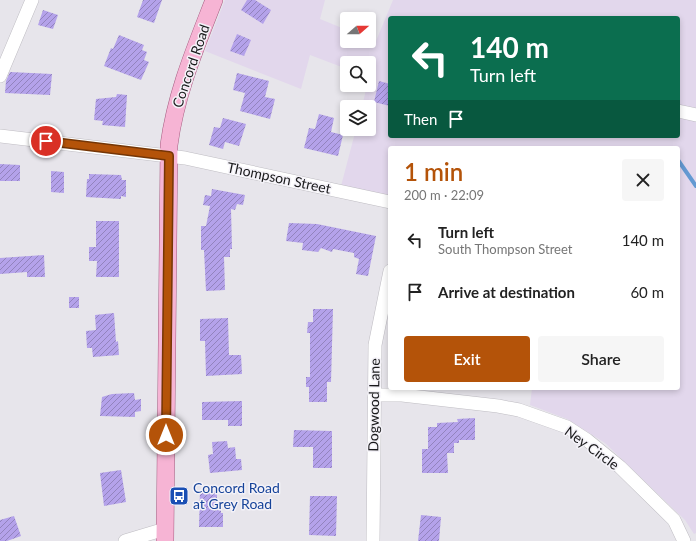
<!DOCTYPE html>
<html lang="en">
<head>
<meta charset="utf-8">
<style>
  body { margin:0; font-family:Lato,sans-serif; background:#f6f6f6; color:#222; height:100vh; display:flex; flex-direction:column; font-size:15px; white-space:nowrap }
  * { box-sizing:border-box; margin:0 }
  p { font-size:13px; color:#767676 }
  .icon { flex:none; width:22px; height:22px; fill:none; stroke:currentColor; stroke-width:2; stroke-linecap:round; stroke-linejoin:round }
  .map { position:relative; flex:1; overflow:hidden }
  .sheet { position:absolute; left:388px; top:146px; width:292px; height:244px; display:flex; flex-direction:column; background:#fff; border-radius:4px; box-shadow:0 2px 6px #0003 }
  .sheet>* { flex:none }
  .top-card { position:absolute; left:388px; top:16px; width:292px; height:122px; border-radius:4px; box-shadow:0 2px 6px #0003; background:#0b6e4f; color:#fff; overflow:hidden }
  .needle { width:26px; rotate:70deg }
  .fabs { position:absolute; left:340px; top:12px; display:grid; gap:8px }
  .fabs a { display:grid; place-items:center; width:36px; height:36px; border-radius:4px; background:#fff; box-shadow:0 2px 6px #0003; font-size:20px }
  .pin { position:absolute; display:grid; place-items:center; width:34px; height:34px; color:#fff; margin:-17px; border:2px solid #fff; border-radius:50%; box-shadow:0 1px 4px #0007 }
  .me { position:absolute; width:44px; margin:-22px; rotate:0deg; stroke-linejoin:round; filter:drop-shadow(0 0 3px #0008) }
  .turn { display:flex; align-items:center; gap:14px; height:84px; padding:0 16px; font-size:18px }
  .turn .icon { width:52px; height:52px; stroke-width:2.5 }
  .turn b { display:block; font-size:28px; line-height:34px }
  .then { display:flex; align-items:center; height:38px; padding:0 16px; background:#0003; gap:8px; font-size:15px }
  .round { display:grid; place-items:center; flex:none; width:42px; height:42px; border-radius:4px; background:#f6f6f6 }
  .head { display:flex; align-items:center; justify-content:space-between; height:68px; padding:0 16px }
  h1 { font-size:24px; font-weight:600; line-height:30px; color:#b45309 }
  .primary-button { display:flex; gap:8px; margin-top:auto; padding:8px 16px }
  .primary-button a { flex:1; height:46px; border-radius:4px; background:#b45309; color:#fff; font-size:16px; font-weight:600; line-height:46px; text-align:center }
  .primary-button a+a { background:#f6f6f6; color:#222 }
  ul { padding:0; list-style:none }
  li { display:flex; align-items:center; gap:12px; height:52px; padding:0 16px }
  li div { flex:1 }
  li b { display:block; font-size:15px }
  li em { font-style:normal }
  .map>svg:first-child { display:block }
  .education { fill:#e2d7ec; fill-rule:evenodd }
  .lines { fill:none; stroke-linecap:round; stroke-linejoin:round }
  .stream { stroke:#6399d2; stroke-width:4 }
  .building { fill:url(#building-hatch) }
  .minor-casing { stroke:#bfbdc3; stroke-width:14 }
  .major-casing { stroke:#a55d81; stroke-width:18 }
  .minor { stroke:#fff; stroke-width:13 }
  .major { stroke:#f6b4d4; stroke-width:17 }
  .route-casing { stroke:#753606; stroke-width:10 }
  .route { stroke:#b45309; stroke-width:7 }
  .labels { text-anchor:middle; stroke-width:3; stroke-linejoin:round; paint-order:stroke }
  .street-label { font-size:14px; fill:#19191b; stroke:#f4f2f8 }
  .transit-label { font-size:14px; fill:#164399; stroke:#f4f2f8; text-anchor:start }
</style>
</head>
<body>
<div class="map">
<svg width="696" height="541" viewBox="0 0 696 541">
  <defs>
    <pattern id="building-hatch" width="6" height="6" patternUnits="userSpaceOnUse"><rect width="6" height="6" fill="#b4a2ea"/><path d="M-1 1l2-2M0 6l6-6M5 7l2-2" fill="none" stroke="#9283bd"/></pattern>
  </defs>
  <rect width="100%" height="100%" fill="#e7e5eb"/>
  <path class="education" d="M225,0H325L320,19L347,30V41H369V39L376,41L393,0H696V533L694,534L685,520L605,443L567,419L530,405L532,388H678V148H390V198L341,186L356,129H369V107H362L367,85H369V63H347V69L310,55L301,89L205,51ZM390,18H678V136H390Z"/>
  <g class="lines">
    <path class="stream" d="M678,160L696,186"/>
  </g>
  <path class="building" d="M143,0H162L154,23L137,17Z
    M247,0H255L271,10L263,24L241,10Z
    M43,10L58,15L53,29L38,25Z
    M237,34L251,40L244,56L230,51Z
    M119,35L144,45L142,50L147,52L144,60L149,62L141,80L104,66L111,48L113,49Z
    M10,72L52,74L50,95L5,93L6,81Z
    M237,73L269,81L265,97L275,99L270,119L240,111L245,93L233,90Z
    M379,81L390,84V106L374,102Z
    M117,94L127,95L125,127L102,125L103,121L94,120L96,99L116,97Z
    M319,114L334,118L331,132L343,135L338,156L304,148L309,128L315,129Z
    M223,118L246,124L239,146L225,142L223,149L209,145L214,127L220,128Z
    M0,164L20,165V181H0Z
    M51,171L64,172V193L51,192Z
    M89,174L121,175L122,180H126V197L121,196V199L86,197L87,179H89Z
    M212,189L245,195L243,205L237,204L235,210L231,209L232,249H230V257H224L225,290L206,291L204,250H201V226H206L210,206L203,205L205,195L211,196Z
    M96,221H119V277H96L97,261H89V247H96Z
    M289,223L317,224L376,236L368,276L356,274L359,259L354,257V253L333,249L332,252L321,248L318,252L302,250L303,243L286,241Z
    M44,255L45,277H27V272L0,274V258Z
    M69,297H79V308H69Z
    M313,309H333L331,382H327V402H309V387H306V377H310V333H307L308,322H313Z
    M114,313L116,342L118,341L119,355L93,357L92,348H87L86,331L96,330L95,315Z
    M228,318L229,355H241L242,374L206,376L205,341H200V319Z
    M134,393L135,400L141,399V411L135,412V417L100,416L102,397L112,394Z
    M242,401V426H228V420H202V402Z
    M475,418V440H459V443H454V453H447L448,473H422V449H428V427H437V423L458,422L457,419Z
    M294,430L332,431V468H313V447H293Z
    M227,441L228,448L235,447L236,459H241L242,470L210,473L208,455L213,454L212,442Z
    M121,470L126,502L104,506L100,473Z
    M200,490L217,491V501H221V513H223V527H199Z
    M310,496H337L336,536L309,535Z
    M421,515L441,517L439,541H418Z
    M14,516L21,536L7,541H0V520Z"/>
  <g class="lines">
    <defs>
      <path id="minor" d="M0,76L32,0
        M678,111L696,115
        M0,136L185,158L390,202
        M374,395H402L498,406L519,410L567,427L587,440L620,467L674,520L684,541
        M125,541L165,529
        M373,541L375,345L390,271"/>
      <path id="major" d="M165,541L169,145C176,93 195,49 214,0"/>
    </defs>
    <use href="#minor" class="minor-casing"/>
    <use href="#major" class="major-casing"/>
    <use href="#minor" class="minor"/>
    <use href="#major" class="major"/>
  </g>
  <g class="lines">
    <defs>
      <path id="route" d="M46,141L169,156L166,435"/>
    </defs>
    <use href="#route" class="route-casing"/>
    <use href="#route" class="route"/>
  </g>
  <defs>
    <symbol id="bus-square" viewBox="-11 -11 22 22"><rect x="-9" y="-9" width="18" height="18" rx="4" fill="#1a4fb4" stroke="#f4f2f8"/><path d="M-5-6H5V4H4V6H2V4H-2V6H-4V4H-5ZM-3.5-4V0h7V-4ZM-3.5 1.2v1.5H-2V1.2ZM2 1.2v1.5H3.5V1.2Z" fill="#fff"/></symbol>
  </defs>
  <g fill-rule="evenodd">
    <use href="#bus-square" x="168" y="485" width="22" height="22"/>
  </g>
  <g class="labels">
    <g class="street-label">
      <text transform="translate(191 66) rotate(-71)" y="5">Concord Road</text>
      <text transform="translate(279 178) rotate(12)" y="5">Thompson Street</text>
      <text transform="translate(374 405) rotate(-89)" y="5">Dogwood Lane</text>
      <text transform="translate(592 448) rotate(36)" y="5">Ney Circle</text>
    </g>
    <g class="transit-label">
      <text x="193" y="493">Concord Road<tspan x="193" dy="16">at Grey Road</tspan></text>
    </g>
  </g>
</svg>
<div class="fabs">
<a><svg class="needle" viewBox="-14 -14 28 28"><path d="M0-13l5 13h-10z" fill="#e53935"/><path d="M0 13l5-13h-10z" fill="#767676"/></svg></a>
<a><svg class="icon" aria-label="search" viewBox="0 0 24 24"><circle cx="10" cy="10" r="6"/><path d="M15 15l6 6"/></svg></a>
<a><svg class="icon" aria-label="layers" viewBox="0 0 24 24"><path d="M12 4l9 5-9 5-9-5zM3 14l9 5 9-5"/></svg></a>
</div>
<div class="pin" style="left:46px;top:141px;background:#d93025"><svg class="icon" aria-label="arrive" viewBox="0 0 24 24"><path d="M6 21V4h12l-3 4 3 4H6"/></svg></div>
<svg class="me" style="left:166px;top:435px" viewBox="-20 -20 40 40"><circle r="17" fill="#b45309" stroke="#fff" stroke-width="3"/><path d="M0-11L8 9 0 5-8 9z" fill="#fff"/></svg>
<div class="top-card">
<div class="turn"><svg class="icon" aria-label="left" viewBox="0 0 24 24"><path d="M17 20v-9H6M10 6l-5 5 5 5"/></svg><div><b>140 m</b>Turn left</div></div>
<div class="then">Then<svg class="icon" aria-label="arrive" viewBox="0 0 24 24"><path d="M6 21V4h12l-3 4 3 4H6"/></svg></div>
</div>
<section class="sheet">
<div class="head"><div><h1>1 min</h1><p>200 m · 22:09</p></div><a class="round"><svg class="icon" aria-label="close" viewBox="0 0 24 24"><path d="M6 6l12 12M18 6L6 18"/></svg></a></div>
<ul>
<li><svg class="icon" aria-label="left" viewBox="0 0 24 24"><path d="M17 20v-9H6M10 6l-5 5 5 5"/></svg><div><b>Turn left</b><p>South Thompson Street</p></div><em>140 m</em></li>
<li><svg class="icon" aria-label="arrive" viewBox="0 0 24 24"><path d="M6 21V4h12l-3 4 3 4H6"/></svg><div><b>Arrive at destination</b></div><em>60 m</em></li>
</ul>
<div class="primary-button"><a>Exit</a><a>Share</a></div>
</section>
</div>
</body>
</html>
